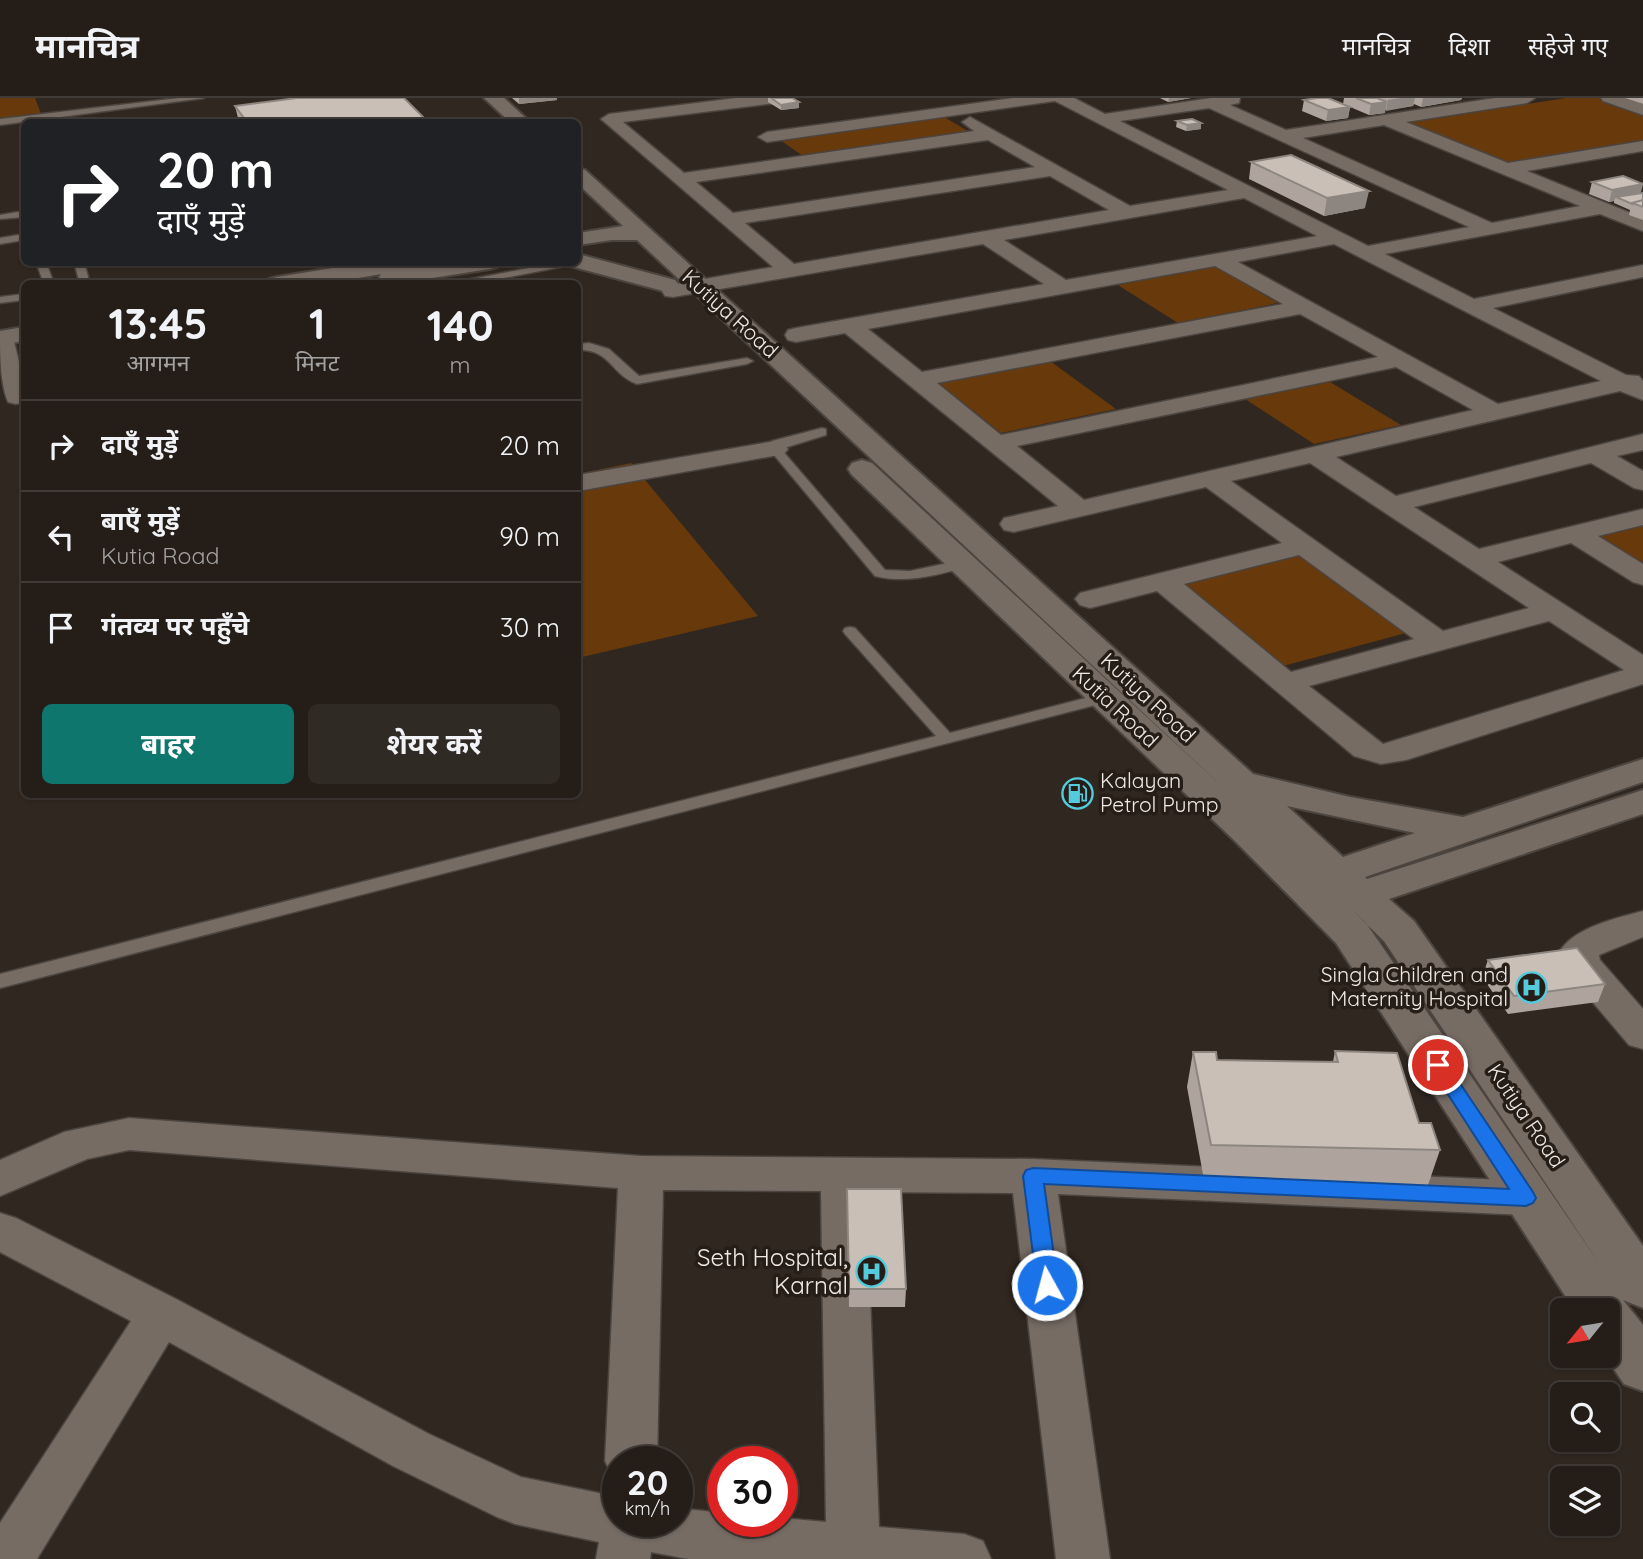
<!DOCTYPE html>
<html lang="hi">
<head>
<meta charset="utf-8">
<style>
  body { margin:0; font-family:Quicksand,"Noto Sans Devanagari",sans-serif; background:#302a25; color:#f1f3f6; height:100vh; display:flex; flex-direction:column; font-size:26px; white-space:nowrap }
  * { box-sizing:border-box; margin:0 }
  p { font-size:23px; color:#a3a2a2 }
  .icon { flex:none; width:38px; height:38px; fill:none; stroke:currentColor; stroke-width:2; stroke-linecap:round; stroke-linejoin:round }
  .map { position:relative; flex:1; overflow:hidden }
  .side { position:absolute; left:21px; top:182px; width:560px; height:518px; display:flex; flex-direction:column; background:#241d18; border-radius:10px; box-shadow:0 2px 5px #0004,0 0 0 2px #413b37 }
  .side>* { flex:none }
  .hud { position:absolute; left:21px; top:21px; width:560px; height:147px; border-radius:10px; box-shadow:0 2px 5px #0004,0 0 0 2px #413b37; background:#202124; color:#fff; overflow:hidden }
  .needle { width:46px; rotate:240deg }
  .fabs { position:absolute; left:1550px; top:1200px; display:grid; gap:14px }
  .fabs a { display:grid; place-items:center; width:70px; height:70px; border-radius:10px; background:#241d18; box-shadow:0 2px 5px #0004,0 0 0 2px #413b37; font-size:35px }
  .speed { position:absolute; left:602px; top:1348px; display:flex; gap:14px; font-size:35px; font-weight:700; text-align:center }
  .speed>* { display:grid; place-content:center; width:91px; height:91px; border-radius:50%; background:#241d18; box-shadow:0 2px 5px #0004,0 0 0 2px #413b37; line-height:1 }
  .speed small { font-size:18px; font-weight:400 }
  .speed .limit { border:10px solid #d22; background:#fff; color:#111 }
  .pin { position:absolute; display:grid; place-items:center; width:60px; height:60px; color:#fff; margin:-30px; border:4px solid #fff; border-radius:50%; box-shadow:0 2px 7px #0007 }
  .me { position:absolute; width:77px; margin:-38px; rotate:353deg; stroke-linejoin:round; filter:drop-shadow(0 0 5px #0008) }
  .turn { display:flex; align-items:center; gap:24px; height:147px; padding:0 21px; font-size:32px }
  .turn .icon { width:91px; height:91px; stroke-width:2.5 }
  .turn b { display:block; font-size:49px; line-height:60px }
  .eta { display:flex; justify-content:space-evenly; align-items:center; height:119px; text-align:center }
  .eta b { font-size:42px; font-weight:700; line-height:49px }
  .button { display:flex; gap:14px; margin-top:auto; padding:14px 21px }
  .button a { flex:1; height:80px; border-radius:10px; background:#0f766e; color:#fff; font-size:28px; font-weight:700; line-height:80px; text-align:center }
  .button a+a { background:#302a25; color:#f1f3f6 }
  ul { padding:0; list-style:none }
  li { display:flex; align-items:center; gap:21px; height:91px; padding:0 21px; border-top:2px solid #413b37 }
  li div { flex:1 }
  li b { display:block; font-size:26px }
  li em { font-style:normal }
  header { display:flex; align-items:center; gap:42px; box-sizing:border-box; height:98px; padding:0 35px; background:#241d18; border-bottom:2px solid #413b37 }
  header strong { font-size:33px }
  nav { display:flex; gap:38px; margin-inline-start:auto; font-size:24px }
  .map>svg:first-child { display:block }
  .green { fill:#67390b }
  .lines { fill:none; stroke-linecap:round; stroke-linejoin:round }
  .service-casing { stroke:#4c443f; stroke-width:3 }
  .minor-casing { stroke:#4c443f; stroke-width:3 }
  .tertiary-casing { stroke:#4c443f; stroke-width:4 }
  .service { fill:#766c64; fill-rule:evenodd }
  .minor { fill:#766c64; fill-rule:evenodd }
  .tertiary { fill:#766c64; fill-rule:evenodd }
  .wall { fill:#aea49d }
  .shaded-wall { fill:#8d8680 }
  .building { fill:#cabfb7; stroke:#8d8680; stroke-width:2 }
  .route { fill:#1a73e8; stroke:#114b97; stroke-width:2 }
  .labels { text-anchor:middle; stroke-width:7; stroke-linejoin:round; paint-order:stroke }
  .street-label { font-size:21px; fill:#efe9e5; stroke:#261d17 }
  .poi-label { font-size:21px; fill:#efe9e5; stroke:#261d17; text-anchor:start }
  .near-poi-label { font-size:24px; fill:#efe9e5; stroke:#261d17; text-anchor:end }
</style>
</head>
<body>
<header>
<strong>मानचित्र</strong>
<nav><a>मानचित्र</a><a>दिशा</a><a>सहेजे गए</a></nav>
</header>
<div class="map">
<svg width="1643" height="1461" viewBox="0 0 1643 1461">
  <rect width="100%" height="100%" fill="#302720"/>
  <path class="green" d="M0,0H35L41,16L0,20Z
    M1566,0H1599L1643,16V43L1505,66L1406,25Z
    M944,19L973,36L806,60L780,42Z
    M1210,166L1278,205L1178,225L1113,184Z
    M1050,263L1116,311L1001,335L939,285Z
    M1330,284L1401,327L1314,346L1245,301Z
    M631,365L758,518L578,560V376Z
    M1643,426V468L1595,439Z
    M1300,457L1406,535L1283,568L1183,487Z"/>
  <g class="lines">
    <defs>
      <path id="service" d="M179,0H204L0,27V21Z
        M24,113V119L0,121V117Z
        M24,136V142L0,146V140Z
        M578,162L586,164L473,186H446L560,164H578Z
        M36,164H46L54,186H44Z
        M74,164H84L90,186H80Z
        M24,196V202L0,205V199Z
        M589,245L609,251L639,278L747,260L753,263L747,266L637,286C610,276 611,251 578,252V246Z
        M822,330L826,331V337L781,351L885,472L910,473L962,462L967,463V469C936,477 907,486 875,478L769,351L772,343Z
        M850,529L855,530L950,635L1105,595L1113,600L1111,603L0,890V876L936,638L845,536L843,533L845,530Z"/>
      <path id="minor" d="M736,0H783L775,5L623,24L684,75L974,33L962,24L970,19L1130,108L1228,92L1055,3L767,44L758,39L767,34L1013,0H1074L1105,16L1211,0H1240L1239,5L1230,7L1286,32L1495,0H1535L1527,5L1406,24L1508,65L1643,43V53L1527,73L1643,120V133L1600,116L1385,156L1474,201L1643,167V179L1493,210L1626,277L1639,278L1643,283V302L1620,293L1336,359L1396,398L1643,336V352L1617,358L1643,373V392L1634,390L1591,365L1414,409L1479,451L1643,411V427L1598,438L1643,466V487L1633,484L1571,445L1498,464L1643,557V586L1406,662L1381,666L1354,658L1157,493L1090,510L1080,507L1075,501L1080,495L1282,445L1206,389L1014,434L1004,432L1000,426L1004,420L1058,408L845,235L796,244L788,242L785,237L788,232L796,230L1044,186L983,146L673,199L665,198L662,193L665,188L773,169L601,21L609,16ZM1209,10L1469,129L1368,148L1120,23ZM1384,27L1580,108L1492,125L1303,40ZM988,42L1035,69L733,115L696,84ZM1050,78L1109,112L794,166L745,125ZM1244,100L1317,138L1066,182L1004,142ZM1334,146L1601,283L1498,306L1238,164ZM1215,168L1283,206L922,274L868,231ZM1300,216L1378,259L1001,337L937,285ZM1396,269L1473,312L1084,402L1017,348ZM1310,365L1529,510L1443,533L1231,383ZM1299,457L1414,541L1291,574L1184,486ZM1549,523L1624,572L1383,646L1309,588Z
        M1601,0H1625L1643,6V17L1603,3Z
        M0,233L10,234L13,239L24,285V304L16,306L8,304C0,285 0,254 0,233Z
        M775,343L784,346L788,351L784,356L578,393V377Z
        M1643,813V839L1599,857L1600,862L1643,911V951L1629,947L1568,875L1560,853C1575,829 1617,820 1643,813Z
        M129,1020L641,1058L1033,1061L1526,1083L1542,1088L1548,1100L1542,1112L1526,1117L1058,1096L1110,1461H1056L1013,1095L866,1094L879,1429L964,1436L983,1443L991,1461H688L651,1454L650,1461H596L599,1444L515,1426L497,1419L393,1368L169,1244L37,1461H0V1425L131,1223L0,1154V1115L16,1120L178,1202L429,1336L521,1379L618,1399V1423H677V1410L723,1415V1423H782V1420L826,1424L821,1093L663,1092L657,1363H618V1381L613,1379L605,1363L618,1090L129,1052L87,1061L0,1098V1062L64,1034Z"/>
      <path id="tertiary" d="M484,0H504L530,24H510Z
        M578,70L585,72L1253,676L1350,699L1463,719L1643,661V684L1365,779L1367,781L1643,692V716L1389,801L1414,823L1643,1148V1210L1623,1202L1643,1227V1293L1624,1286L1605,1258H1608V1213H1575L1336,845L1236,744L852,377L848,371L852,365L862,362L872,365L1228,694L637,142H612L578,147V135L623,128L578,86ZM1287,708L1415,735L1343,759ZM1350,810L1384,843L1599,1165L1366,825Z
        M578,156L675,182L679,187L675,192L667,194L570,168L568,164H578Z
        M370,164H428L426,167L500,164L497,169L489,171L394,186L383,184L379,179L381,176L324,186H266L269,181L277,179Z
        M24,229V243L0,247V233Z"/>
    </defs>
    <use href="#service" class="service-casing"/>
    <use href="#minor" class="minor-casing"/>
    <use href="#tertiary" class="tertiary-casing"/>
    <use href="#service" class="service"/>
    <use href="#minor" class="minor"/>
    <use href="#tertiary" class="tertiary"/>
  </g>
  <path class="wall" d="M512,0H557V2L519,6Z
    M768,0H792L799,10L781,12L768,4Z
    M1160,0H1191L1168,4Z
    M1344,0H1462L1461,2L1421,9L1414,6L1413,8L1385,12V15L1369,17L1343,6Z
    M1625,0H1643V6Z
    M1304,2L1350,9L1348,20L1326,23L1302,13Z
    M235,8L426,24H239Z
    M1177,23L1201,31L1186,33L1176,29Z
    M1251,64L1365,110L1324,118L1249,81Z
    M1592,84L1643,96V122L1629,117L1630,112L1614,105V103L1609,104L1589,96Z
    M1488,862L1605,886L1598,904L1508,916L1482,879Z
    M1335,953L1419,1025L1440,1052L1428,1087L1204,1082L1187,989L1193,954L1217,962L1333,964Z
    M847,1091L906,1191L905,1209H849Z"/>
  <path class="shaded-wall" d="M519,0H557V2L519,6Z
    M1169,0H1191L1168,4Z
    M1400,0H1415L1413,8L1386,13L1388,2Z
    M1423,0H1462L1461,2L1421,9Z
    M799,4V10L781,12V7Z
    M1387,4L1385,15L1369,17L1371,6Z
    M1350,9L1348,20L1326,23L1328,12Z
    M426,22V24H402Z
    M1201,25V31L1186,33L1187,27Z
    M1643,86L1640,98L1616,99L1614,103L1609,104L1612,92Z
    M1369,93L1365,110L1324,118L1327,100Z"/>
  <path class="building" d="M297,0H404L426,22L402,24H247L235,8Z
    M771,0H792L799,4L781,7Z
    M1317,0H1328L1350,9L1328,12L1304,2Z
    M1356,0H1377L1387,4L1371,6Z
    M1192,21L1201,25L1187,27L1177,23Z
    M1291,57L1369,93L1327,100L1251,64Z
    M1623,78L1643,86L1612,92L1592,84Z
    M1642,95L1643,96V102L1632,105V106L1616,99Z
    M1643,102V109L1632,105Z
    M1577,850L1605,886L1514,898L1488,862Z
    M1335,953L1397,955L1419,1025H1431L1440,1052L1211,1047L1193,954H1216L1217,962L1338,964Z
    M847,1091H901L906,1191H849Z"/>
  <path class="route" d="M1438,961L1445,963L1533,1094L1536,1100L1533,1105L1526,1108L1044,1086L1058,1187L1055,1193L1047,1196L1040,1193L1037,1187L1023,1078L1026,1072L1033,1070L1509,1091L1429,967L1432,963Z"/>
  <defs>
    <symbol id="fuel-ring" viewBox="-11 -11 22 22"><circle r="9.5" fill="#261d17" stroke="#54cadd" stroke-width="1.5"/><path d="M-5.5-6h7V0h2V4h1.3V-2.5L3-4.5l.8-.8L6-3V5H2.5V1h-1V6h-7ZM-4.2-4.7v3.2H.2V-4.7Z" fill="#54cadd"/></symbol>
    <symbol id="hospital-ring" viewBox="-11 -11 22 22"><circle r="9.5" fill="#261d17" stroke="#54cadd" stroke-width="1.5"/><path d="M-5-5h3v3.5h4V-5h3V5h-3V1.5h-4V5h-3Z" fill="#54cadd"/></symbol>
  </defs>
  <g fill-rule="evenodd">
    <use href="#fuel-ring" x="1060" y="678" width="35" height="35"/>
    <use href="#hospital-ring" x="1514" y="872" width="35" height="35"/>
    <use href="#hospital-ring" x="854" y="1156" width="35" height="35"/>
  </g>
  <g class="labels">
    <g class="street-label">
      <text transform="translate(730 216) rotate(42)" y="7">Kutiya Road</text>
      <text transform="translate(1148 600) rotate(43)" y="7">Kutiya Road</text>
      <text transform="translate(1115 609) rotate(43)" y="7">Kutia Road</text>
      <text transform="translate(1526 1018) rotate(56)" y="7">Kutiya Road</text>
    </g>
    <g class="poi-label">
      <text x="1100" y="690">Kalayan<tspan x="1100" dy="24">Petrol Pump</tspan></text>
      <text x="1508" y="884" text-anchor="end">Singla Children and<tspan x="1508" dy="24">Maternity Hospital</tspan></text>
    </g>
    <g class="near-poi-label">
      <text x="848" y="1168">Seth Hospital,<tspan x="848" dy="28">Karnal</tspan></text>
    </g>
  </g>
</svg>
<div class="fabs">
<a><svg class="needle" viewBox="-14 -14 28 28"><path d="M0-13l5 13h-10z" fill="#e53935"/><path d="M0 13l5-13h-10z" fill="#a3a2a2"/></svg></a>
<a><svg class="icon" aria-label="search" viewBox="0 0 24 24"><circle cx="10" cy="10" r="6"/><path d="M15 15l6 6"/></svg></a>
<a><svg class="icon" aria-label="layers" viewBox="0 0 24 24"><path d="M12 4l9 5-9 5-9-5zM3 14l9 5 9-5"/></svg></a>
</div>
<div class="speed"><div>20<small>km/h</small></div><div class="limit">30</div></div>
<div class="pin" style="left:1438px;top:967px;background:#d93025"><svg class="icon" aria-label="arrive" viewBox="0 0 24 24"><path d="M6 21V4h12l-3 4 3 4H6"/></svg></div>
<svg class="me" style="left:1047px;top:1187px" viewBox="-20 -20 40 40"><circle r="17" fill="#1a73e8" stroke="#fff" stroke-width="3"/><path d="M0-11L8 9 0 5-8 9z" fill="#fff"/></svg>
<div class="hud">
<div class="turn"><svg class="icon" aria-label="right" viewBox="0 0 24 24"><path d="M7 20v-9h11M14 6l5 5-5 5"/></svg><div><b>20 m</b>दाएँ मुड़ें</div></div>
</div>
<section class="side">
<div class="eta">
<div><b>13:45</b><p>आगमन</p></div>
<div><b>1</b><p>मिनट</p></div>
<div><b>140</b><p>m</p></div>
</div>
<ul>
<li><svg class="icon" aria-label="right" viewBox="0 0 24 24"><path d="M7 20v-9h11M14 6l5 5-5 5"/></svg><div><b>दाएँ मुड़ें</b></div><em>20 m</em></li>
<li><svg class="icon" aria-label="left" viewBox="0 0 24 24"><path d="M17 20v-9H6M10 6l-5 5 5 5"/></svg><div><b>बाएँ मुड़ें</b><p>Kutia Road</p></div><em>90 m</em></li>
<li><svg class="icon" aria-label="arrive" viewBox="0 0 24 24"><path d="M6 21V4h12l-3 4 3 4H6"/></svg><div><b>गंतव्य पर पहुँचे</b></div><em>30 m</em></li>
</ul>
<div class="button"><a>बाहर</a><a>शेयर करें</a></div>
</section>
</div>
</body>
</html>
